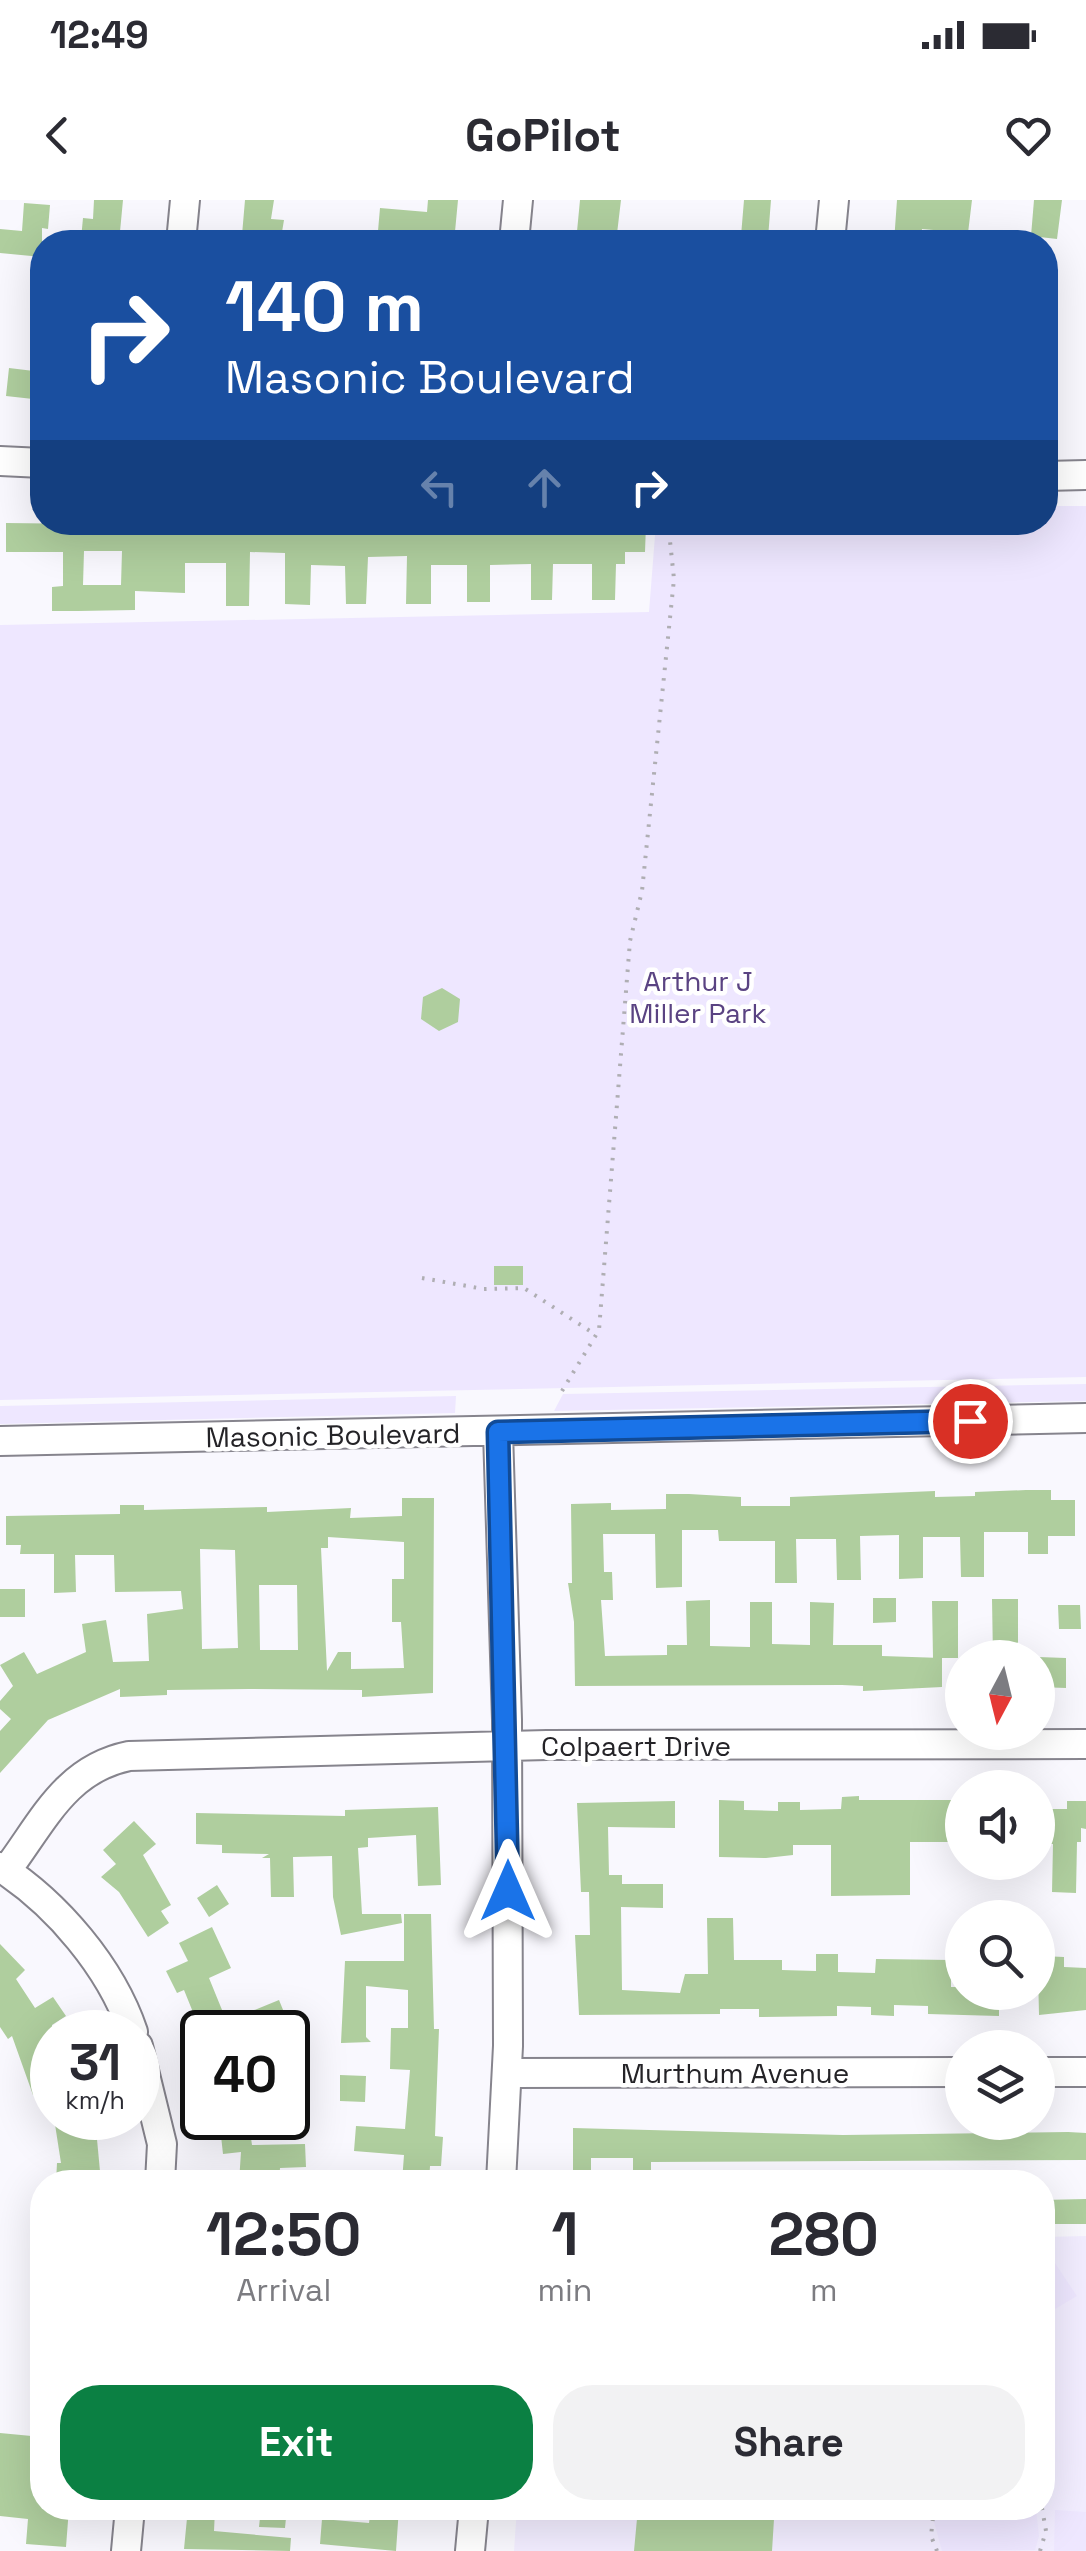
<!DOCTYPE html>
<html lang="en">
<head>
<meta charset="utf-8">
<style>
  body { margin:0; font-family:"Space Grotesk",sans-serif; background:#f2f2f3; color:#2b2b33; height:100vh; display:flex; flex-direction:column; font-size:38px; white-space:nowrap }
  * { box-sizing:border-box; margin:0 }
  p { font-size:32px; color:#7c7c81 }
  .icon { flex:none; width:55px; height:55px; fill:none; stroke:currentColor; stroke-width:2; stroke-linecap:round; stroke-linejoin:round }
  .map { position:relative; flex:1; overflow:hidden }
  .panel { position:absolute; left:30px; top:1970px; width:1025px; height:350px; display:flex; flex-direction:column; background:#fff; border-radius:40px; box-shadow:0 10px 40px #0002 }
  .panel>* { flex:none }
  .hud { position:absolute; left:30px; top:30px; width:1028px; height:305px; border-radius:40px; box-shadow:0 10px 40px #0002; background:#1a4fa0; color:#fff; overflow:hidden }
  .needle { width:65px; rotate:187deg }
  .buttons { position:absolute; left:945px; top:1440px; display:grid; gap:20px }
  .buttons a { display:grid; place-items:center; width:110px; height:110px; border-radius:50%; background:#fff; box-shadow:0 10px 40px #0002; font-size:50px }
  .speed { position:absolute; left:30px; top:1810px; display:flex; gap:20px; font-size:50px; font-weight:700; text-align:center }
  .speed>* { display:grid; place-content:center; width:130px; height:130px; border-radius:50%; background:#fff; box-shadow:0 10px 40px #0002; line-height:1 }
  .speed small { font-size:25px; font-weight:400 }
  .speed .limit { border:5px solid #111; border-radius:15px; background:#fff; color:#111 }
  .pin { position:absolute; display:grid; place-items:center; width:85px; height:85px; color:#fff; margin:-42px; border:5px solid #fff; border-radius:50%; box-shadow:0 2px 10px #0007 }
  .me { position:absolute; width:110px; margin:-55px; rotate:0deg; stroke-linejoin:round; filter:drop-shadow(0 0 8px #0008) }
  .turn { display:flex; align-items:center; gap:35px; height:210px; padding:0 30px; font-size:45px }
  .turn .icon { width:130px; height:130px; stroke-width:2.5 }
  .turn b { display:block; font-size:70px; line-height:85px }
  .lanes { display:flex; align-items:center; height:95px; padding:0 30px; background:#0003; justify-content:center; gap:50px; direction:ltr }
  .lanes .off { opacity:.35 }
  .eta { display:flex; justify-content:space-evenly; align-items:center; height:170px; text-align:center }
  .eta b { font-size:60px; font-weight:600; line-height:70px }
  .cta { display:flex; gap:20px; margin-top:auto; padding:20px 30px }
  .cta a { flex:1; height:115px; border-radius:40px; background:#0b8043; color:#fff; font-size:40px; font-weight:600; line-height:115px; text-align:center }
  .cta a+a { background:#f2f2f3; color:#2b2b33 }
  .status { display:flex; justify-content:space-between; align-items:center; height:70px; padding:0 50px; background:#fff; direction:ltr }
  .status svg { height:28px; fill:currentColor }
  header { display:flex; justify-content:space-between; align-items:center; height:130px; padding:0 30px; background:#fff; font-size:45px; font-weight:600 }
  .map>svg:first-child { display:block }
  .built { fill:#f2edff }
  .green { fill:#eee7ff }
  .building { fill:#afce9e; fill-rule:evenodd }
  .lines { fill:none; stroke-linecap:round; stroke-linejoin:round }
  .minor-casing { stroke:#86848d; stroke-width:32 }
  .path { stroke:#afaeb3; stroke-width:4; stroke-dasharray:2.5 8; stroke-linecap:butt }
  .minor { stroke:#fff; stroke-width:28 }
  .route-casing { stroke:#114b97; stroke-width:25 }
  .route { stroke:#1a73e8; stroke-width:18 }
  .labels { text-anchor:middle; stroke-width:9; stroke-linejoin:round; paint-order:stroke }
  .park-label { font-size:28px; fill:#5a4382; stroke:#fff }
  .street-label { font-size:28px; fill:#242327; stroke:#fff }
</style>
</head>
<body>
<div class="status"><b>12:49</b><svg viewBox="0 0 49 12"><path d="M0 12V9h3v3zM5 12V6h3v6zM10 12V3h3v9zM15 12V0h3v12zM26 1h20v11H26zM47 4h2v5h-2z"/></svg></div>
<header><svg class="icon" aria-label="back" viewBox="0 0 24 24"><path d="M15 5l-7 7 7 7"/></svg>GoPilot<svg class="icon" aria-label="heart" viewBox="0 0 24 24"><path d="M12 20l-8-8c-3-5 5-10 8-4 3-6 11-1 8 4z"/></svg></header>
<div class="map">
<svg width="1086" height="2351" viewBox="0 0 1086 2351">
  <rect width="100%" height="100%" fill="#f9f8fe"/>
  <path class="built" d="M1086,2036V2351H514L517,2308H1042L1043,2037Z"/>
  <path class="green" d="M1045,306H1086V1177L0,1200V425L649,412L656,323L1045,322Z
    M1086,1184V1201L554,1211L563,1194Z
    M456,1196L455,1213L0,1224V1206Z
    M1049,2054L1077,2096L1050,2112L1043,2101V2057Z
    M940,2308H1036L1039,2336L1035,2350L942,2351L934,2322Z
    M1055,2310L1086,2312V2351H1054Z"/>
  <path class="building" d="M94,0H123L119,42L81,39L83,18L93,19Z
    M245,0H274L271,19L284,20L281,38L242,35Z
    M428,0H458L454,42H414L415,34L378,31L380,8L427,12Z
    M580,0H621L616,42H576Z
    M744,0H771L768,38L741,36Z
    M897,0H972L968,33L922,29L921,42H894Z
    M1034,0H1062L1057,39L1031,36Z
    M24,3L50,5L48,29L42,28V57L0,53V29L22,31Z
    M9,168L42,172V200L6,196Z
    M420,322L646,324L645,352H625V364H616L615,400H592V364H553L552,400H531V364L490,365V402H467V365H431V404H406L407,356L368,357L366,404H346L345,366L311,365L310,405L285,404V353L250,352L249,406H226V363H185V393L135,391V410L78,411H52V387L63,386V352H6V323L338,327H420ZM84,351H122L121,385H83Z
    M442,788L460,799L458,822L439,831L421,819L423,797Z
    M494,1066H523V1085H494Z
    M1026,1290H1051V1300H1075V1336H1048V1354H1028V1332H984V1377H961L960,1337H923V1378L899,1379V1335L860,1336L861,1380H837L836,1339H796L797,1383H775V1341H719L718,1330H682V1387L656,1388L655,1334H603L604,1372H612L613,1400H601L605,1456L667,1455V1445H687L686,1401L710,1400V1446L750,1447V1402H772V1444L810,1445V1402L834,1403L833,1445H882V1456L942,1458V1487L863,1491V1486L842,1485L575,1486L574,1422L568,1383H572L571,1304L611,1303V1310L666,1309V1294H689L741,1297V1306H790V1297L935,1291V1297L975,1296V1292Z
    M402,1298H434L433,1493L362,1497V1490L249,1489L167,1490V1495L120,1497V1489L48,1520L0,1573V1531L11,1519L0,1509V1501L13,1486L0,1465L24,1452L37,1474L86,1452L82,1424L106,1420L113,1462L149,1461L147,1414L183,1409L181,1391L115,1392L114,1355H75L76,1392L54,1393V1354H20L21,1345H6V1316L120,1314V1305H144V1310L267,1307V1312L351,1308L350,1318L402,1316ZM328,1337L404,1342V1379H392V1422H401L404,1468L351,1469V1452H338L327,1471L321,1348H328ZM200,1349L235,1350L238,1448L202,1449ZM259,1385H297L298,1450H260Z
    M0,1389H25V1417H0Z
    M873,1398H896V1422L873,1423Z
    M992,1399H1018V1458H993Z
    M932,1401H958V1458H933Z
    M1058,1405H1080L1081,1429H1059Z
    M1038,1457L1066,1458V1488L1038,1487Z
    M859,1596V1600H962V1642H910V1695L831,1696V1645H793V1655L766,1658L719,1657V1600L744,1601V1610L778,1611V1602H800V1610L841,1609L842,1597Z
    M675,1601V1628L608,1627L609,1675H622V1684H663V1708L621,1707L622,1790L680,1793L685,1774H708L707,1718H733L734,1760H782V1770L816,1771V1754H838V1772L875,1773L876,1759L951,1760V1787H962V1792H999V1816L928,1814V1806L894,1805V1816L871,1815V1807L837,1806V1816L759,1817V1809H720V1814L579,1815L575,1735H590L589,1692H581L577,1603Z
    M1067,1601H1086V1629L1081,1628V1642H1077L1076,1693L1052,1692L1053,1644H1038V1609H1067Z
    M438,1607L441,1685L418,1686L416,1635L368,1638V1647L358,1648L362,1714H401L402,1723L341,1735L333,1697L332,1656L293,1657L294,1697H271L270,1658H262L269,1654L222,1653V1645L196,1644V1613L345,1616V1610Z
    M134,1621L156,1644L143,1655L171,1705L161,1711L169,1723L148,1737L119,1692L101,1677L116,1664L103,1650Z
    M217,1685L229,1704L209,1717L197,1698Z
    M404,1714H431L434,1829H439L435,1936L443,1937L441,1966H430L429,1982H402L404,1955L354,1951L356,1926L405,1929L410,1870L390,1869L391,1828H408V1790L366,1786V1837L371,1842L341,1843L345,1761H404Z
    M212,1727L231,1768L209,1778L231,1832H201L184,1790L177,1793L166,1771L188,1761L179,1743Z
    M0,1744L25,1770L16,1779L35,1808L53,1797L66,1816L52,1825V1888L33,1895L12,1836L8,1839L0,1827Z
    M1042,1756L1064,1757V1767L1086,1768V1810L1039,1815L1038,1771H1042Z
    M279,1800L290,1827L261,1832L252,1811Z
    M340,1875L366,1876L365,1902L340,1901Z
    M54,1918H95L101,1982H56L57,1963H61Z
    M219,1918H248L252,1945L305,1944L306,1967L280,1968L279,1982H239L241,1952L223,1954Z
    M573,1928L843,1935L1068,1932L1086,1933V1960L651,1962V1975H633V1958H591V1971H573Z
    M1086,1999V2024H1042V2000Z
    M0,2233L42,2237V2308H69L66,2347L26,2344L28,2319L0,2316Z
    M188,2308L215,2310L214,2331L291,2338L290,2351L184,2349Z
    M261,2308H287L285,2328L259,2327Z
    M371,2308H399L396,2351L320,2344L322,2319L369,2323Z
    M638,2308H744V2314L774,2319L772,2351H634Z"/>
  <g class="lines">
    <defs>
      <path id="minor" d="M181,42L185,0
        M514,42L518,0
        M830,42L834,0
        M0,261L42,263
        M1045,276L1086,275
        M498,1232L507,1520L508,1846L501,1982
        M0,1241L1086,1218
        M0,1667C57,1704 111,1767 133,1832
        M6,1671C43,1622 65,1569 129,1556L547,1545L1086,1544
        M138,1846L162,1944L160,1982
        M1038,1872H1086
        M508,1873L962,1872
        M126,2351L130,2308
        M470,2351L474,2308"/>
    </defs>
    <use href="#minor" class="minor-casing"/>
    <path class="path" d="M422,1078L484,1089L524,1088L596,1135
      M562,1191L599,1130L630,741L642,691L674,379L668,322
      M934,2308L931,2336L937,2351
      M1040,2351L1046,2331L1042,2308"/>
    <use href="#minor" class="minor"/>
  </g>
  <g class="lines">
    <defs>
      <path id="route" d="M508,1691L498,1232L970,1221"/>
    </defs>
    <use href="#route" class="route-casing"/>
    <use href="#route" class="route"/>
  </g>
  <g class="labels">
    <g class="park-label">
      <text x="698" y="791">Arthur J<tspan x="698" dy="32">Miller Park</tspan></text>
    </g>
    <g class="street-label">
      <text transform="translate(333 1235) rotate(-1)" y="10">Masonic Boulevard</text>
      <text x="636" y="1556">Colpaert Drive</text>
      <text x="735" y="1883">Murthum Avenue</text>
    </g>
  </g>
</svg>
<div class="buttons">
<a><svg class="needle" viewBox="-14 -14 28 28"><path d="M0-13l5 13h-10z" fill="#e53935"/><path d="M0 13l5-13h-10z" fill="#7c7c81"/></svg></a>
<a><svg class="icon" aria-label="sound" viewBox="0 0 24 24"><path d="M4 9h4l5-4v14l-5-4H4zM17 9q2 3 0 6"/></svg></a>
<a><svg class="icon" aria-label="search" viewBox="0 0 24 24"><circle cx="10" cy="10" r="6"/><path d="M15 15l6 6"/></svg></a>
<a><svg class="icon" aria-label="layers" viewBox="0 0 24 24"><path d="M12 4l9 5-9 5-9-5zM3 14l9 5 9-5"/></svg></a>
</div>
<div class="speed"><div>31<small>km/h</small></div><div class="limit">40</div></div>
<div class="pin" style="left:970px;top:1221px;background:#d93025"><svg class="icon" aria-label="arrive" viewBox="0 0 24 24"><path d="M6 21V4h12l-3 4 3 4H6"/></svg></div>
<svg class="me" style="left:508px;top:1691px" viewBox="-20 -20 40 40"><path d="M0-17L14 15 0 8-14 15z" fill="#1a73e8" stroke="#fff" stroke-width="4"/></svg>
<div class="hud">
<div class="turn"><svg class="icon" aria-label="right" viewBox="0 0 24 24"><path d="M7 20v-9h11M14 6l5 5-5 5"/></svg><div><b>140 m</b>Masonic Boulevard</div></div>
<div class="lanes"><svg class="icon off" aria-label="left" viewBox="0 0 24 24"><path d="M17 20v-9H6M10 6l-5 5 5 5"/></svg><svg class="icon off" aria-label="ahead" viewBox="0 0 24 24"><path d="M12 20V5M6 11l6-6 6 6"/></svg><svg class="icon" aria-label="right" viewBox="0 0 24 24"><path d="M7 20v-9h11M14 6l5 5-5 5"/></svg></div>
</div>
<section class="panel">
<div class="eta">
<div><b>12:50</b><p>Arrival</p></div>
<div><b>1</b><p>min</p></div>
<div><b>280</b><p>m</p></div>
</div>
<div class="cta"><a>Exit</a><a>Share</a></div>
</section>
</div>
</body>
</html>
